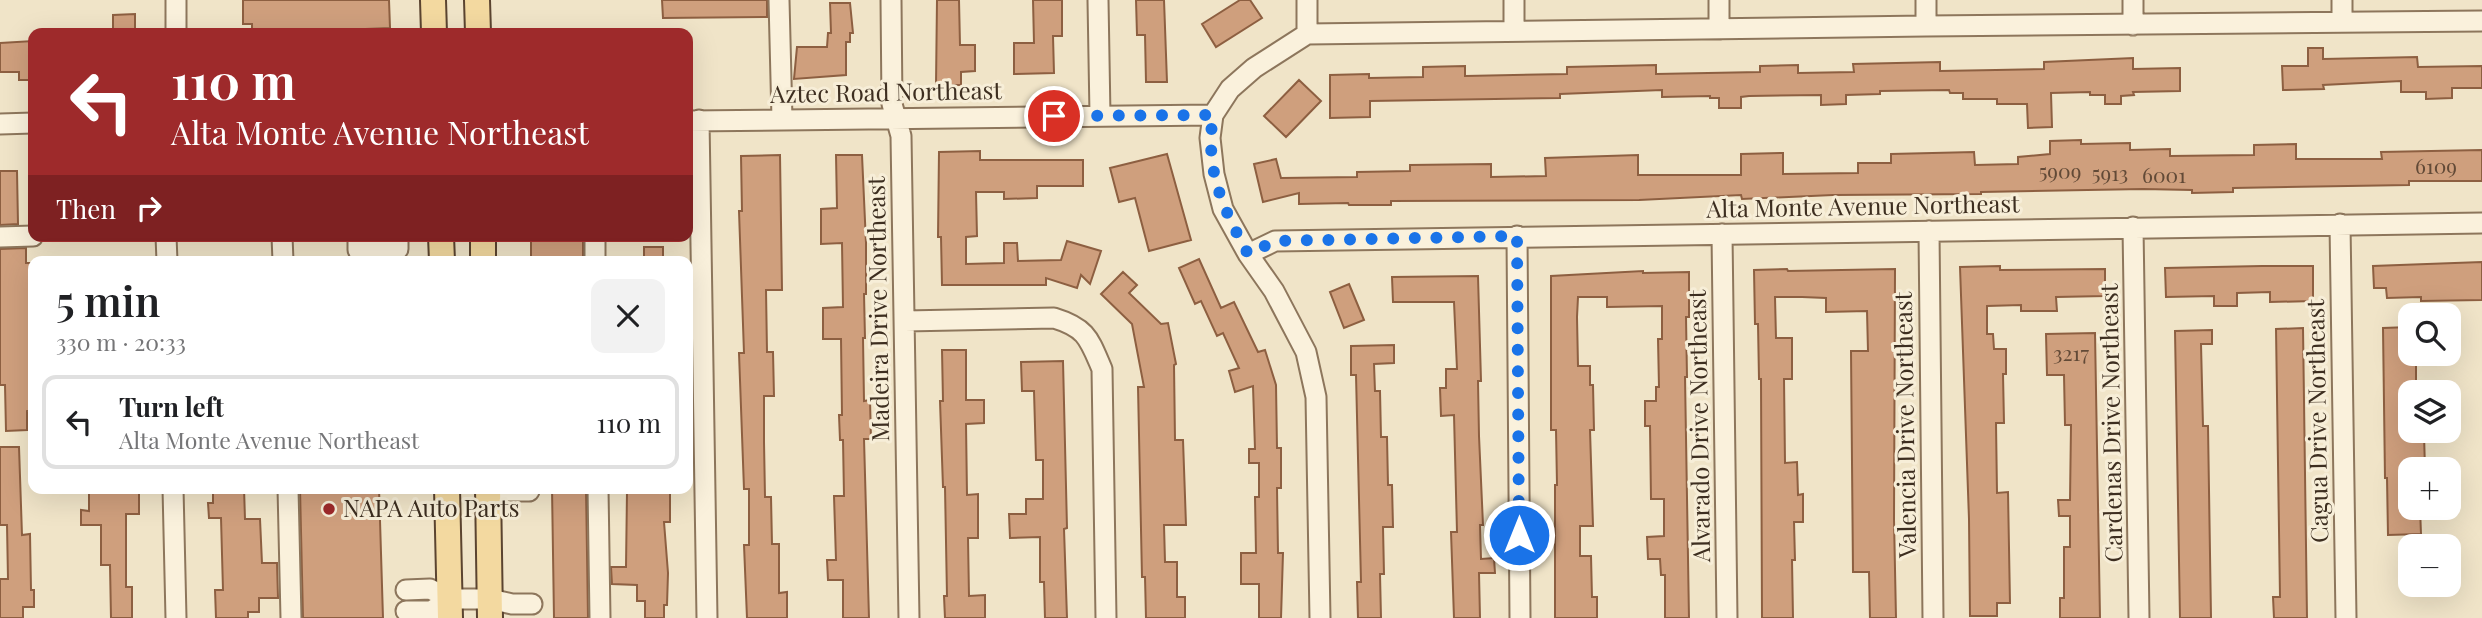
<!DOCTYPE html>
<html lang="en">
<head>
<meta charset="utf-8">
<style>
  body { margin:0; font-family:"Playfair Display",serif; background:#f2f2f2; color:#202124; height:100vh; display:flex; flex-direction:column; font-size:26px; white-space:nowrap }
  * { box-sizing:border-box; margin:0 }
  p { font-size:23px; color:#757577 }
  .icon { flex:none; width:38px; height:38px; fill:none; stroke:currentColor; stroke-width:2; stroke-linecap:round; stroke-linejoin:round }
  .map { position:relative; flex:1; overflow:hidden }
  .details { position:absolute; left:28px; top:256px; width:665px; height:238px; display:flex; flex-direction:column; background:#fff; border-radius:14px; box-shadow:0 7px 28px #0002 }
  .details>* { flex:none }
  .hud { position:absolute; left:28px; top:28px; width:665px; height:214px; border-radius:14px; box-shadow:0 7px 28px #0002; background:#9e2a2b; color:#fff; overflow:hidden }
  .tools { position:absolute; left:2398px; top:303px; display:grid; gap:14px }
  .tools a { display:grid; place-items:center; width:63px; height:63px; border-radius:14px; background:#fff; box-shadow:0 7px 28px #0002; font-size:35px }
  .pin { position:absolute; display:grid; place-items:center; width:60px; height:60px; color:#fff; margin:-30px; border:4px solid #fff; border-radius:50%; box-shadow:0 2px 7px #0007 }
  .me { position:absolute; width:77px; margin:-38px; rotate:0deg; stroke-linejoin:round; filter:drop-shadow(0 0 5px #0008) }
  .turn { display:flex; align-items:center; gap:24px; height:147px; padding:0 28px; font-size:32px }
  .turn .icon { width:91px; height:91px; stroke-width:2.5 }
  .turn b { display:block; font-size:49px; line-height:60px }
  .then { display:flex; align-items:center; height:66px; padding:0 28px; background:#0003; gap:14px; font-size:26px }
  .round { display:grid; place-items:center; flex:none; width:74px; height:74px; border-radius:14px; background:#f2f2f2 }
  .headline { display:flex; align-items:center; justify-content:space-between; height:119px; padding:0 28px }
  h1 { font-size:42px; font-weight:600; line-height:52px }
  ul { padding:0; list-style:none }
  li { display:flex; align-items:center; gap:21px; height:94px; margin:0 14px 10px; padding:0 14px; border:4px solid #e0e0e0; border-radius:14px }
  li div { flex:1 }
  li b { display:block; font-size:26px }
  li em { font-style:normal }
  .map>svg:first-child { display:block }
  .building { fill:#cf9f7d; stroke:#8d5f41; stroke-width:2 }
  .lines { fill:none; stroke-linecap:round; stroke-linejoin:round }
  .minor-casing { stroke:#8d765c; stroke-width:23 }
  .major-casing { stroke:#5b4430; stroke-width:28 }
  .minor { stroke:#faf1dc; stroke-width:19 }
  .major { stroke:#f3d9a0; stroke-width:24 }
  .route { stroke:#1a73e8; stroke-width:12; stroke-dasharray:0 21.6 }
  .poi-dot { fill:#9e2a2b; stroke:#f7eed8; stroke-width:2.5 }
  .labels { text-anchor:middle; stroke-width:6; stroke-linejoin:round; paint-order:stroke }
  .number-label { font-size:21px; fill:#624a37 }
  .street-label { font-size:24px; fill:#3d2e20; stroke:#f7eed8 }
  .poi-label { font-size:24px; fill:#3d2e20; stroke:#f7eed8; text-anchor:start }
</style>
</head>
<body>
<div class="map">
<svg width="2482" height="618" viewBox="0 0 2482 618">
  <rect width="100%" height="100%" fill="#f0e4c8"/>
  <path class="building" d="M243,0H389L390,28L317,31V33H252V24H243Z
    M662,0H767V17L663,18Z
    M937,0H959L960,45H975V71L961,72V85H936Z
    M1033,0H1062V36H1053L1054,73L1014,74V43H1034Z
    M1136,0H1164L1167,82H1146L1145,35H1137Z
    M1240,0H1250L1262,18L1216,47L1202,24Z
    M830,3H850L853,33H850V42H846V75L794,79L797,47H827L828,33H831Z
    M135,14V33H113V15Z
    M33,41V80H19V72H0V43Z
    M2308,48H2323V59L2417,57L2418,67L2482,66V88H2452V98L2426,99V92H2401V81L2323,85L2324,89L2283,90L2282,66H2308Z
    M2133,58V69L2180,68V91L2133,92L2134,95L2121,96V104H2105V95H2090V92L2051,93L2052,127L2028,128L2027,104H1997V99H1963V93H1950L1949,90L1880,91V94L1846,95V104L1821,105V95L1749,96L1741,97V108H1719V98H1710V96L1662,97V90L1560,94V98L1370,101V117L1330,118V75L1369,74V78L1423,77V67L1465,66V76L1567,74V67L1656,65V74L1760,72V66L1798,65V73L1854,72L1853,64L1940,62V71L1996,70L2044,69V62Z
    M1299,80L1321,101L1286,137L1264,116Z
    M2081,140V144L2130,143V150L2170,149V156L2254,155V145L2296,144V159H2382L2381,152L2482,150V181H2409V185L2233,188V192L2192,193V190L2143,189L1981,192V194L1833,195L1742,199L1741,195L1639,200L1391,201V205H1349L1348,203L1299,204V193L1263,202L1254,164L1276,159L1281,178L1357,177V172L1410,171V165L1491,164V177L1546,176L1545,158L1638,155V175H1741V154L1783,153V174L1858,173V163H1891V154L1974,152L1975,165L2018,164V157L2050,154V141Z
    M980,151V160H1083V186H1037V198L1004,199V192H976L977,236L966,237V264L1004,263V243H1017L1018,261L1061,260L1067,241L1101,251L1090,284L1081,275L1077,288L1046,278V285H942L941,237H938L939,152Z
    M1167,154L1191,240L1149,251L1135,198L1119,202L1110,168Z
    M780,155L782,290H766L767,352H773L774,396H764V442L765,497H771L772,544H779V593L787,592V618H747L744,545H749V489H744L739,353H744L739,211H742L741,156Z
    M836,155H862L866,243V294H864L865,338H863L864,401L870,400L871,439H864L869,618H843V580H828L827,560H836L834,496H844L843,440H840L839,415H842L841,339H823V308L843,307L842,243L821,244V209L837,208Z
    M0,171H17L18,224L0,225Z
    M531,236H583V261H531Z
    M644,247H663V261H644Z
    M26,248V263H33V410L27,411V430L6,431L5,385H0V249Z
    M1199,259L1221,308L1234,302L1258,352L1265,350L1276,385L1277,448H1281V488H1277L1278,553H1283L1281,618H1259V584H1241V553H1256L1255,497H1259V463H1249V449H1255L1253,386L1235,392L1229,371L1239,368L1223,333L1217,336L1201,301L1195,304L1179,268Z
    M2482,262V300L2421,301V297L2387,298L2386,288H2374L2373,266Z
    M2000,266V270L2105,269V296L2056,297L2057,311H2021V305L1987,306V334H1993L1994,349H2006V374H2003L2004,423H1996L1997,493L2008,492L2010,603H1997V616H1970L1969,519L1960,267Z
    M2262,266H2313V301L2270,302V292L2237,293V306H2214V296L2166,297L2165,268Z
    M1787,269L1788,271L1895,269L1894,520L1896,618H1870L1869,572H1853L1851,351H1868L1867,311L1826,312V298L1802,297H1775L1776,338H1792V379H1784L1785,463L1797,462L1798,495L1803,494V522H1794L1795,560H1792L1793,618H1762L1761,379H1759L1758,324H1755L1754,270Z
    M1643,271V273L1689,272V317H1686L1687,377H1685L1689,618H1665V575H1661L1660,559H1648L1647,537L1664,536V499H1651L1650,426H1645V401H1656V387H1659L1658,339H1662V306L1607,307V297H1578L1577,317L1578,366H1590V385H1593L1594,430H1590L1593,526H1580V556H1591L1592,597H1597V618H1555V485H1557L1556,430H1551V276Z
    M1123,272L1137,285L1129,293L1161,324L1168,323L1176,364L1174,365L1175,440H1183L1186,525H1164L1165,562H1177V597H1185V618H1146L1145,577H1142L1138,387H1144L1132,324L1101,294Z
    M1478,276L1481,381H1478L1479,436L1483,525H1480L1481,559L1494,558L1495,573H1479L1480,618H1454L1451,532H1457L1454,415L1441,416L1440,388H1446V369H1457L1454,302H1393L1392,277Z
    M1349,284L1364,320L1344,328L1330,292Z
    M2410,327V354H2416V392H2410L2409,434H2424L2425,469H2410V508H2420L2421,534L2388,535L2387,478H2385L2383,328Z
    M2303,328L2307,618H2274L2273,597H2280L2276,329Z
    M2212,330V344H2201L2203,426H2208L2211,618H2180L2175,331Z
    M2095,333L2100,618H2060V598H2064V547H2070V516H2059L2058,500H2070L2071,425H2065L2064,375H2047L2046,334Z
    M1394,345V363L1374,364L1375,391H1380L1381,437H1387L1388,485H1392L1393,527H1383L1384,574H1380L1381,618H1358L1357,582H1361L1356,375H1351V346Z
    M942,350H966V400H984V423L966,424L967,495L978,494V538H968L969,596L985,595V618H945L944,596H947L945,487H943L940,401H943Z
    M1063,361L1067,528L1064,529L1067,618H1045L1044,582H1040V537L1010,538L1009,514H1026V499H1043V460H1036L1034,391H1022L1021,362Z
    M0,447H19L22,535L30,534L31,590H34V607H23V618H0V579H8L7,525H0Z
    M89,488H139V514H126V587H132V618H111L110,565H101V525H81V510L89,511Z
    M213,488H244L245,519H260L262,563H277L278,598H259V612H248V618H216L215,590H223L221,518H209L208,503H213Z
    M300,488H379L383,618H303Z
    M552,488H586L588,618H554Z
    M642,488H670V522H664L668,573L667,605H664V618H645V601H637V585L612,584L611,567H626L627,492H642Z"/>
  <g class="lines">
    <defs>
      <path id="minor" d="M176,0V33
        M779,0L782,119
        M891,0L892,104L901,136L909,618
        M1098,0L1100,115
        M1307,0V34
        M1514,0V31
        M1719,0V29
        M1926,0V26
        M2133,0V25
        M2342,0V22
        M699,120L707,618
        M688,121L1213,115
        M0,124L33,123
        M2340,224L2346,618
        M2133,227L2139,618
        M1929,231L1933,618
        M1722,234L1727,618
        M166,236L167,261
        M282,236L283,261
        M358,236V250L398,249V236
        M595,236V261
        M1517,236L1520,618
        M0,237L33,236
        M1248,254L1275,241L2482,223
        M905,321L1054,318C1087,328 1089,339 1102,369L1106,618
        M173,488L176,618
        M288,488L291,618
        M598,488L600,618
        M488,491H529
        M406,590L430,589L450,599H490L512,604H532
        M406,611H431L450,599
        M1320,618L1316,397L1306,352L1274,291L1248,254L1223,209L1214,174L1210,138L1213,115L1230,89L1254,68L1307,34L1926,26L2482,21"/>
      <path id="major" d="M433,0L434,33
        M477,0L478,33
        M441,236L442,261
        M483,236V261
        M447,488L450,618
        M488,488L490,618"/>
    </defs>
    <use href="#minor" class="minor-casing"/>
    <use href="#major" class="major-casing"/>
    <use href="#minor" class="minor"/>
    <use href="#major" class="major"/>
  </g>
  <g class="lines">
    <path class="route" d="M1054,116L1213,115C1205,171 1222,206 1248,254L1275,241L1517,236L1519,535"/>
  </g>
  <circle class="poi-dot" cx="329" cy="509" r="7"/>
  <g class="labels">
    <g class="number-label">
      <text x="2436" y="174">6109</text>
      <text x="2060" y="179">5909</text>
      <text x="2110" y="181">5913</text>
      <text x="2164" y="183">6001</text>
      <text x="2071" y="361">3217</text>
    </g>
    <g class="street-label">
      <text transform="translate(886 93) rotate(-1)" y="8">Aztec Road Northeast</text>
      <text transform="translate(1863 207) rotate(-1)" y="8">Alta Monte Avenue Northeast</text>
      <text transform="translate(879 309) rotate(-91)" y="8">Madeira Drive Northeast</text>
      <text transform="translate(2318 421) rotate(-91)" y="8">Cagua Drive Northeast</text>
      <text transform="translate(2112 423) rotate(-91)" y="8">Cardenas Drive Northeast</text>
      <text transform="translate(1906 425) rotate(-91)" y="8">Valencia Drive Northeast</text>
      <text transform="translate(1700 426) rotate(-91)" y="8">Alvarado Drive Northeast</text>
    </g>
    <g class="poi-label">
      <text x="343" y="517">NAPA Auto Parts</text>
    </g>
  </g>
</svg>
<div class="tools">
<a><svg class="icon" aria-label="search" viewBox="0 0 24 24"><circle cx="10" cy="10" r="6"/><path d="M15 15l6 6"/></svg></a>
<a><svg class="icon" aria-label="layers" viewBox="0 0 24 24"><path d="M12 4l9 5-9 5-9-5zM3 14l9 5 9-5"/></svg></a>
<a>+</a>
<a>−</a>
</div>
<div class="pin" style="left:1054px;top:116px;background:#d93025"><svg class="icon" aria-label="arrive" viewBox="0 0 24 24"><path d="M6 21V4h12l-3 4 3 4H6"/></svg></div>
<svg class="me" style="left:1519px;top:535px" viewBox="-20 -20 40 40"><circle r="17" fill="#1a73e8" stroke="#fff" stroke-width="3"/><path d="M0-11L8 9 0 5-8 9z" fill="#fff"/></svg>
<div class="hud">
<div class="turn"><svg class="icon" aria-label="left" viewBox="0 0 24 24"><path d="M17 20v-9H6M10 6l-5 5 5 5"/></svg><div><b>110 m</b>Alta Monte Avenue Northeast</div></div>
<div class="then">Then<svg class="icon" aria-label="right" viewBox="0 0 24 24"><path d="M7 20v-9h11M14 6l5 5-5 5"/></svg></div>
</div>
<section class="details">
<div class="headline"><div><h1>5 min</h1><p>330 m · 20:33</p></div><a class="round"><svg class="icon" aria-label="close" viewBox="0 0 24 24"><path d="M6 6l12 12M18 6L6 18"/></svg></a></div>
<ul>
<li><svg class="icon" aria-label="left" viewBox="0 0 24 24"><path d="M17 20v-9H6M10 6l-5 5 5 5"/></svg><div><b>Turn left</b><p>Alta Monte Avenue Northeast</p></div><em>110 m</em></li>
</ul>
</section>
</div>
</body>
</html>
